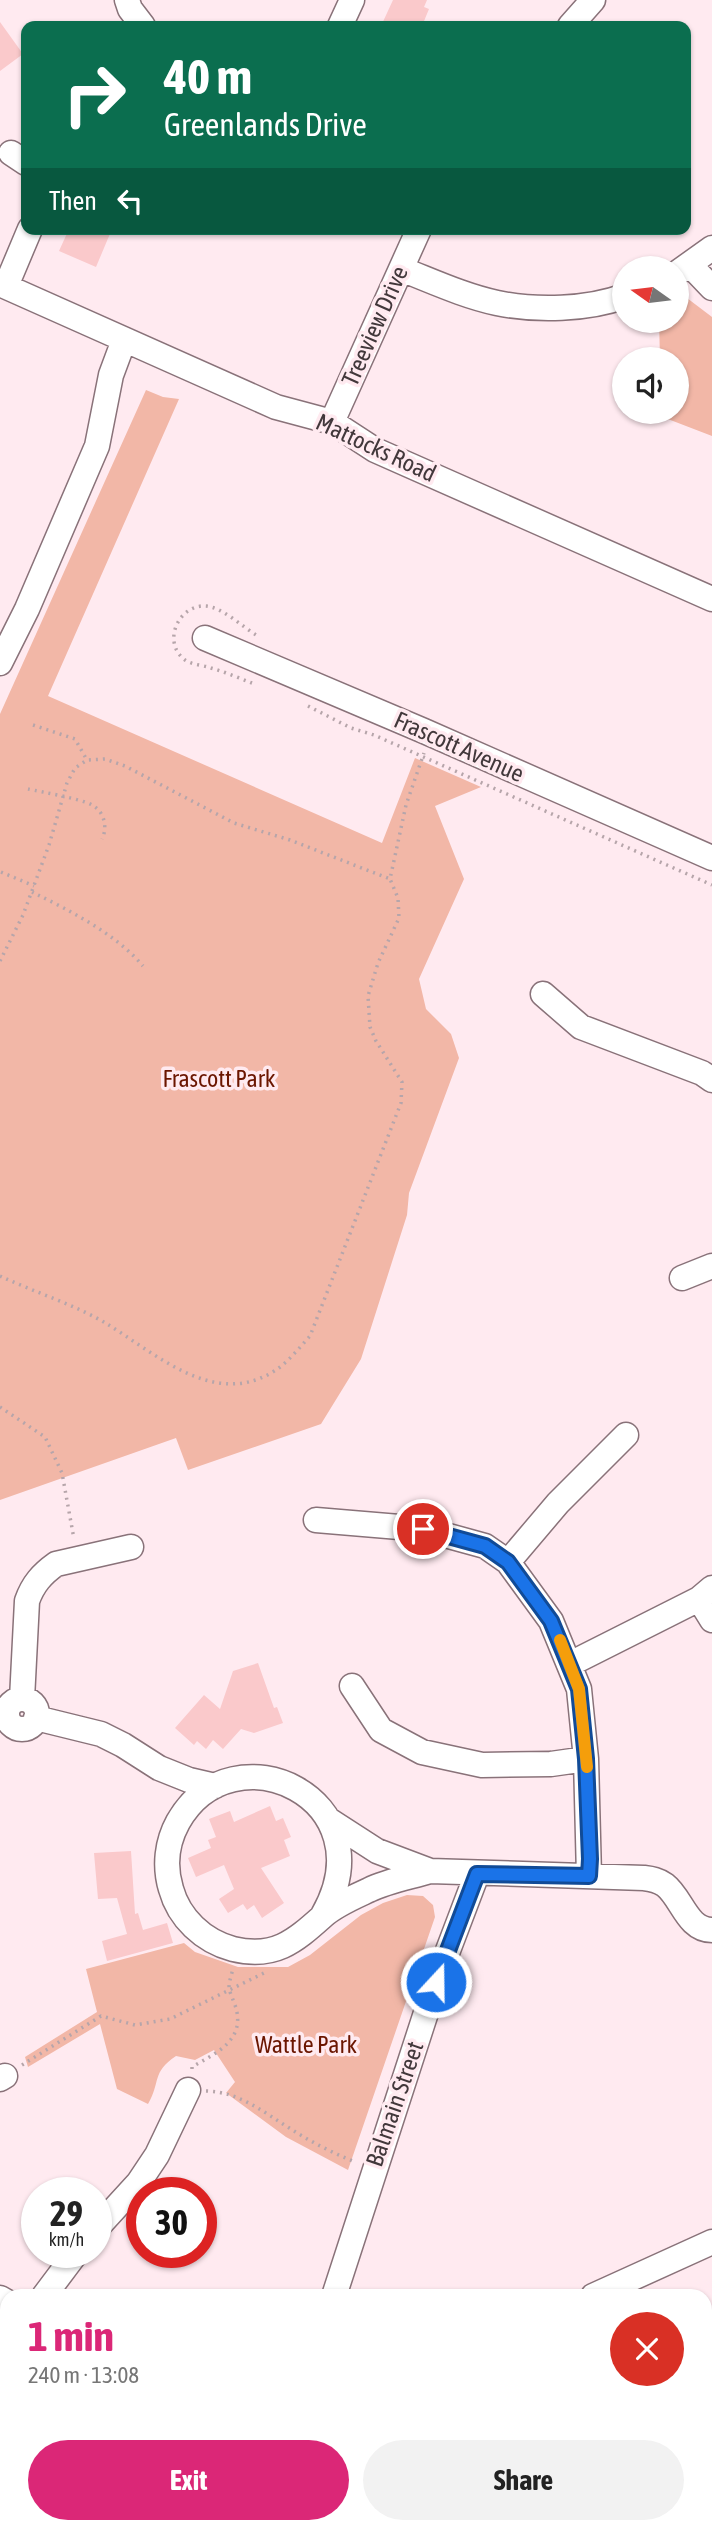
<!DOCTYPE html>
<html lang="en">
<head>
<meta charset="utf-8">
<style>
  body { margin:0; font-family:"Asap Condensed",sans-serif; background:#f2f2f2; color:#222; height:100vh; display:flex; flex-direction:column; font-size:26px; white-space:nowrap }
  * { box-sizing:border-box; margin:0 }
  p { font-size:23px; color:#767676 }
  .icon { flex:none; width:38px; height:38px; fill:none; stroke:currentColor; stroke-width:2; stroke-linecap:round; stroke-linejoin:round }
  .map { position:relative; flex:1; overflow:hidden }
  .side { position:absolute; left:0px; top:2289px; width:712px; height:245px; display:flex; flex-direction:column; background:#fff; border-radius:21px 21px 0 0; box-shadow:0 2px 5px #0004 }
  .side>* { flex:none }
  .hud { position:absolute; left:21px; top:21px; width:670px; height:214px; border-radius:14px; box-shadow:0 2px 5px #0004; background:#0b6e4f; color:#fff; overflow:hidden }
  .needle { width:46px; rotate:284deg }
  .buttons { position:absolute; left:612px; top:256px; display:grid; gap:14px }
  .buttons a { display:grid; place-items:center; width:77px; height:77px; border-radius:50%; background:#fff; box-shadow:0 2px 5px #0004; font-size:35px }
  .speed { position:absolute; left:21px; top:2177px; display:flex; gap:14px; font-size:35px; font-weight:700; text-align:center }
  .speed>* { display:grid; place-content:center; width:91px; height:91px; border-radius:50%; background:#fff; box-shadow:0 2px 5px #0004; line-height:1 }
  .speed small { font-size:18px; font-weight:400 }
  .speed .limit { border:10px solid #d22; background:#fff; color:#111 }
  .pin { position:absolute; display:grid; place-items:center; width:60px; height:60px; color:#fff; margin:-30px; border:4px solid #fff; border-radius:50%; box-shadow:0 2px 7px #0007 }
  .me { position:absolute; width:77px; margin:-38px; rotate:21deg; stroke-linejoin:round; filter:drop-shadow(0 0 5px #0008) }
  .turn { display:flex; align-items:center; gap:24px; height:147px; padding:0 28px; font-size:32px }
  .turn .icon { width:91px; height:91px; stroke-width:2.5 }
  .turn b { display:block; font-size:49px; line-height:60px }
  .then { display:flex; align-items:center; height:66px; padding:0 28px; background:#0003; gap:14px; font-size:26px }
  .round { display:grid; place-items:center; flex:none; width:74px; height:74px; border-radius:37px; background:#f2f2f2 }
  .summary { display:flex; align-items:center; justify-content:space-between; height:119px; padding:0 28px }
  h1 { font-size:42px; font-weight:700; line-height:52px; color:#db2777 }
  .cta { display:flex; gap:14px; margin-top:auto; padding:14px 28px }
  .cta a { flex:1; height:80px; border-radius:42px; background:#db2777; color:#fff; font-size:28px; font-weight:700; line-height:80px; text-align:center }
  .cta a+a { background:#f2f2f2; color:#222 }
  .map>svg:first-child { display:block }
  .green { fill:#f2b7a7 }
  .water { fill:#eebff8; stroke:#ba96bf; stroke-width:2 }
  .building { fill:#fac9cb }
  .lines { fill:none; stroke-linecap:round; stroke-linejoin:round }
  .minor-casing { stroke:#897279; stroke-width:27 }
  .path { stroke:#b6a5aa; stroke-width:3.5; stroke-dasharray:2 5; stroke-linecap:butt }
  .minor { stroke:#fff; stroke-width:24 }
  .route-casing { stroke:#114b97; stroke-width:18 }
  .route { stroke:#1a73e8; stroke-width:12 }
  .slow { stroke:#f59e0b; stroke-width:12 }
  .labels { text-anchor:middle; stroke-width:7; stroke-linejoin:round; paint-order:stroke }
  .street-label { font-size:24px; fill:#42383b; stroke:#ffeaf0 }
  .park-label { font-size:24px; fill:#6b1600; stroke:#ffeaf0 }
</style>
</head>
<body>
<div class="map">
<svg width="712" height="2534" viewBox="0 0 712 2534">
  <rect width="100%" height="100%" fill="#ffeaf0"/>
  <path class="green" d="M683,295L712,317V436L660,416V411H677V359H660L659,320H677V298Z
    M146,390L163,397L179,399L48,696L382,843L415,758L481,787L435,806L464,879L419,979L426,1009L451,1034L459,1058L409,1193L407,1215L361,1359L321,1424L188,1470L176,1438L0,1500V714Z
    M407,1895L423,1896L433,1905L435,1917L348,2170L286,2137L226,2093L235,2082L214,2050L195,2060L176,2056C151,2073 161,2082 148,2104L117,2089L100,2024L28,2067L25,2057L97,2012L86,1969L184,1943L195,1952L238,1967H288L310,1955L361,1915L383,1903Z"/>
  <path class="water" d="M712,2364V2534H555L556,2527H705V2367Z"/>
  <path class="building" d="M393,0H427L424,7L429,9L422,26H381Z
    M0,22L23,54L0,71Z
    M69,229H112L96,267L59,251Z
    M258,1663L274,1708L277,1707L283,1723L254,1733L241,1729L223,1749L213,1740L206,1749L197,1741L194,1745L175,1728L204,1695L220,1709L233,1671Z
    M270,1806L276,1821L283,1818L291,1837L284,1840L290,1856L261,1868L284,1903L262,1918L254,1905L247,1910L243,1904L228,1913L219,1899L234,1889L224,1865L196,1877L188,1858L211,1848L208,1840L216,1837L209,1819L230,1811L234,1822Z
    M131,1851L135,1914L138,1913L143,1930L167,1923L173,1943L107,1961L102,1941L127,1934L117,1898L98,1899L94,1853Z"/>
  <g class="lines">
    <defs>
      <path id="minor" d="M127,0L130,9L143,26
        M340,26L352,0
        M570,26L593,0
        M11,153L26,163
        M690,265L712,288
        M401,269C432,281 464,296 497,303C536,311 587,310 625,296
        M677,273L712,248
        M0,284L276,407L332,422L375,450L712,599
        M6,286L30,229
        M332,422L419,229
        M205,638L424,731L712,858
        M0,663L27,609L97,446L111,375L124,340
        M543,994L581,1027L702,1073L712,1080
        M682,1278L712,1266
        M316,1520L423,1529L485,1546L508,1562L551,1621L579,1689L586,1759L589,1876
        M508,1562L558,1503L626,1435
        M699,1599L712,1620
        M570,1664L699,1599L712,1588
        M352,1686L381,1730L422,1752L482,1765L551,1764L586,1759
        M22,1699L27,1601C33,1584 42,1574 56,1564L131,1547
        M7 1714a15 15 0 1 1 30 0a15 15 0 1 1-30 0Z
        M36,1718L101,1734L123,1745L159,1768L189,1780L215,1786
        M329,1820L377,1851L430,1871L644,1878C652,1879 658,1880 665,1885C682,1898 687,1930 712,1930
        M323,1915C389,1799 233,1725 178,1822C167,1842 164,1866 171,1889C179,1918 203,1941 233,1949C274,1959 294,1942 323,1916C335,1905 354,1897 369,1890C387,1881 410,1877 430,1871
        M0,2079L5,2076
        M96,2229L139,2182L157,2155L188,2090
        M44,2296L77,2252
        M334,2296L436,1982L477,1874
        M593,2296L712,2242
        M0,2298L7,2302
        M0,2357L7,2348
        M102,2534L106,2527
        M301,2534L302,2527
        M517,2534L519,2527"/>
    </defs>
    <use href="#minor" class="minor-casing"/>
    <path class="path" d="M252,683C239,678 225,672 211,668C203,665 192,665 185,660C161,642 179,604 206,606C224,608 242,627 258,636
      M308,706L351,728L374,735L712,885
      M33,725L75,739L87,760
      M28,789C42,792 82,799 92,805C104,811 108,827 102,839
      M1,872L34,886
      M32,892C69,910 116,934 143,966
      M0,961L23,915L49,845L67,783L75,768L87,760L105,759L125,766L234,823L290,840L390,879
      M0,1276C34,1292 76,1305 107,1324C155,1353 212,1407 271,1373C287,1364 298,1349 310,1336L401,1103L402,1082L376,1041L370,1027L368,996L378,963L399,918L398,898L390,879L406,805L424,753
      M0,1407L45,1437L62,1473L74,1539
      M22,2065L101,2016L135,2025L170,2019L264,1973
      M192,2069V2067C216,2053 247,2040 235,2005C228,1986 227,1990 233,1969
      M206,2091C240,2092 263,2112 291,2129C311,2142 333,2153 355,2162"/>
    <use href="#minor" class="minor"/>
  </g>
  <g class="lines">
    <defs>
      <path id="route" d="M423,1529L485,1546L508,1562L551,1621L579,1689L586,1759L590,1859L589,1876L477,1874L436,1982"/>
    </defs>
    <use href="#route" class="route-casing"/>
    <use href="#route" class="route"/>
    <path class="slow" d="M560,1640L579,1689L587,1767"/>
  </g>
  <g class="labels">
    <g class="street-label">
      <text transform="translate(375 326) rotate(-66)" y="8">Treeview Drive</text>
      <text transform="translate(376 448) rotate(25)" y="8">Mattocks Road</text>
      <text transform="translate(459 747) rotate(24)" y="8">Frascott Avenue</text>
      <text transform="translate(395 2104) rotate(-71)" y="8">Balmain Street</text>
    </g>
    <g class="park-label">
      <text x="219" y="1087">Frascott Park</text>
      <text x="306" y="2053">Wattle Park</text>
    </g>
  </g>
</svg>
<div class="buttons">
<a><svg class="needle" viewBox="-14 -14 28 28"><path d="M0-13l5 13h-10z" fill="#e53935"/><path d="M0 13l5-13h-10z" fill="#767676"/></svg></a>
<a><svg class="icon" aria-label="sound" viewBox="0 0 24 24"><path d="M4 9h4l5-4v14l-5-4H4zM17 9q2 3 0 6"/></svg></a>
</div>
<div class="speed"><div>29<small>km/h</small></div><div class="limit">30</div></div>
<div class="pin" style="left:423px;top:1529px;background:#d93025"><svg class="icon" aria-label="arrive" viewBox="0 0 24 24"><path d="M6 21V4h12l-3 4 3 4H6"/></svg></div>
<svg class="me" style="left:436px;top:1982px" viewBox="-20 -20 40 40"><circle r="17" fill="#1a73e8" stroke="#fff" stroke-width="3"/><path d="M0-11L8 9 0 5-8 9z" fill="#fff"/></svg>
<div class="hud">
<div class="turn"><svg class="icon" aria-label="right" viewBox="0 0 24 24"><path d="M7 20v-9h11M14 6l5 5-5 5"/></svg><div><b>40 m</b>Greenlands Drive</div></div>
<div class="then">Then<svg class="icon" aria-label="left" viewBox="0 0 24 24"><path d="M17 20v-9H6M10 6l-5 5 5 5"/></svg></div>
</div>
<section class="side">
<div class="summary"><div><h1>1 min</h1><p>240 m · 13:08</p></div><a class="round" style="background:#d93025;color:#fff"><svg class="icon" aria-label="close" viewBox="0 0 24 24"><path d="M6 6l12 12M18 6L6 18"/></svg></a></div>
<div class="cta"><a>Exit</a><a>Share</a></div>
</section>
</div>
</body>
</html>
